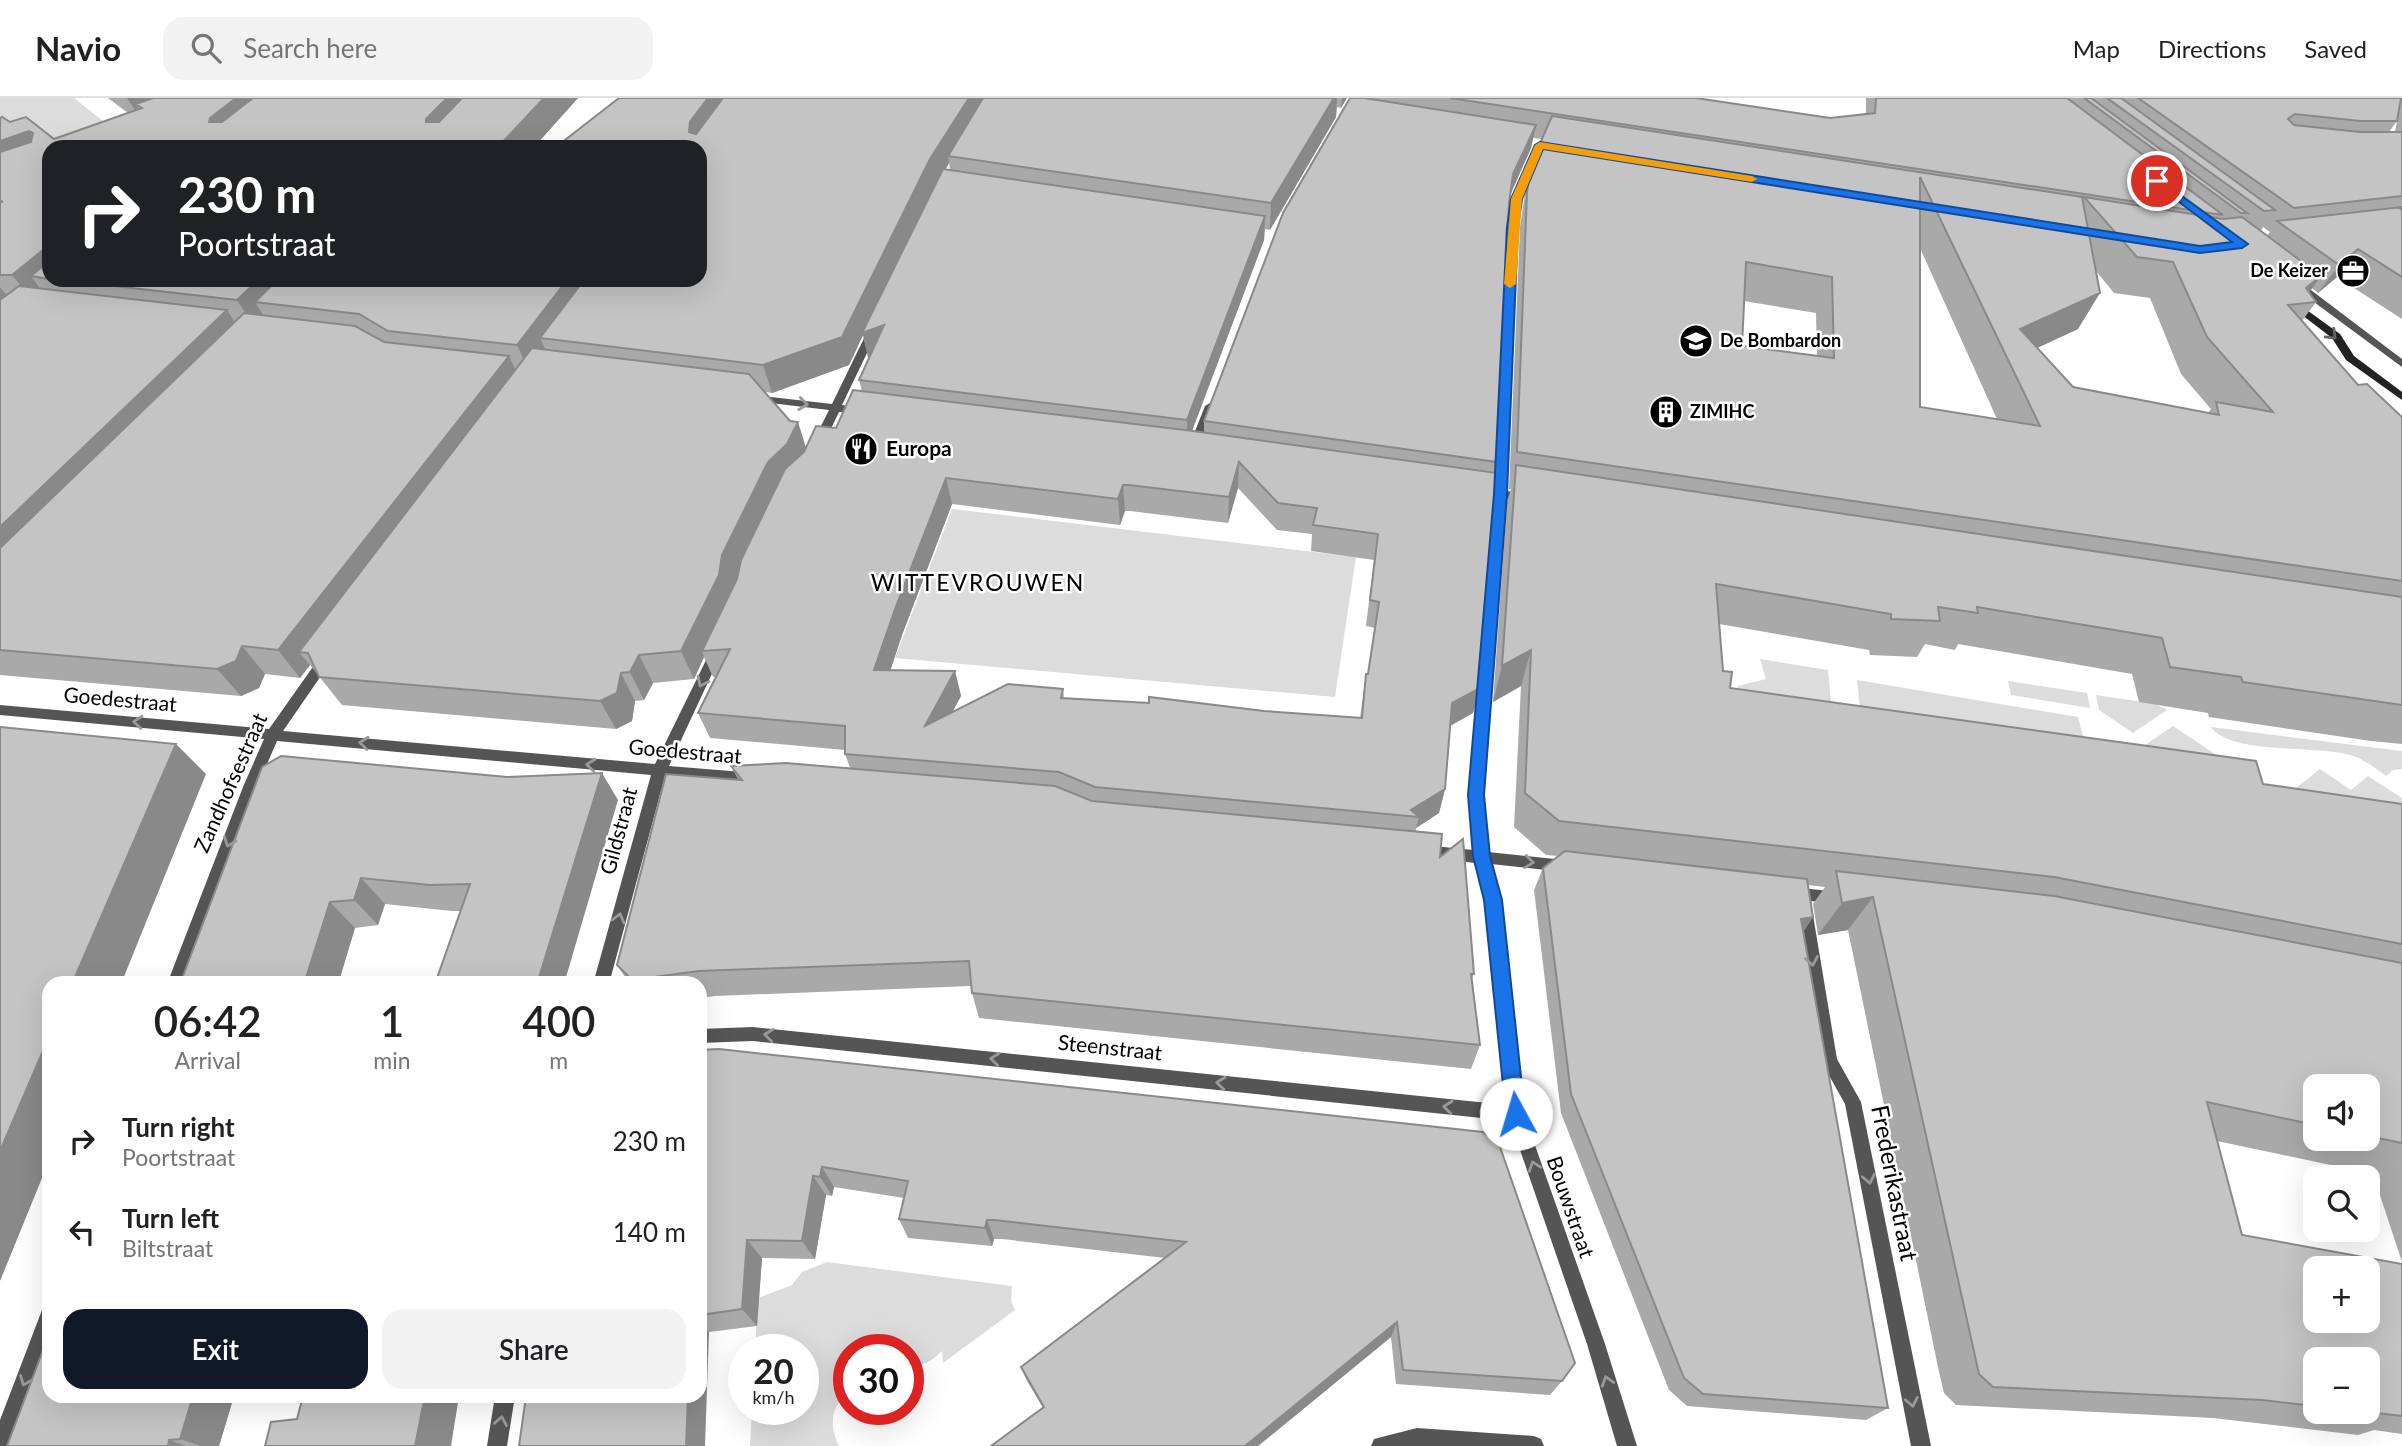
<!DOCTYPE html>
<html lang="en">
<head>
<meta charset="utf-8">
<style>
  body { margin:0; font-family:Lato,sans-serif; background:#f2f2f2; color:#202124; height:100vh; display:flex; flex-direction:column; font-size:26px; white-space:nowrap }
  * { box-sizing:border-box; margin:0 }
  p { font-size:23px; color:#757577 }
  .icon { flex:none; width:38px; height:38px; fill:none; stroke:currentColor; stroke-width:2; stroke-linecap:round; stroke-linejoin:round }
  .map { position:relative; flex:1; overflow:hidden }
  .drawer { position:absolute; left:42px; top:878px; width:665px; height:427px; display:flex; flex-direction:column; background:#fff; border-radius:21px; box-shadow:0 7px 28px #0002 }
  .drawer>* { flex:none }
  .hud { position:absolute; left:42px; top:42px; width:665px; height:147px; border-radius:21px; box-shadow:0 7px 28px #0002; background:#202124; color:#fff; overflow:hidden }
  .buttons { position:absolute; left:2303px; top:976px; display:grid; gap:14px }
  .buttons a { display:grid; place-items:center; width:77px; height:77px; border-radius:14px; background:#fff; box-shadow:0 7px 28px #0002; font-size:35px }
  .speed { position:absolute; left:728px; top:1236px; display:flex; gap:14px; font-size:35px; font-weight:700; text-align:center }
  .speed>* { display:grid; place-content:center; width:91px; height:91px; border-radius:50%; background:#fff; box-shadow:0 7px 28px #0002; line-height:1 }
  .speed small { font-size:18px; font-weight:400 }
  .speed .limit { border:10px solid #d22; background:#fff; color:#111 }
  .pin { position:absolute; display:grid; place-items:center; width:60px; height:60px; color:#fff; margin:-30px; border:4px solid #fff; border-radius:50%; box-shadow:0 2px 7px #0007 }
  .me { position:absolute; width:77px; margin:-38px; rotate:354deg; stroke-linejoin:round; filter:drop-shadow(0 0 5px #0008) }
  .turn { display:flex; align-items:center; gap:24px; height:147px; padding:0 21px; font-size:32px }
  .turn .icon { width:91px; height:91px; stroke-width:2.5 }
  .turn b { display:block; font-size:49px; line-height:60px }
  .eta { display:flex; justify-content:space-evenly; align-items:center; height:119px; text-align:center }
  .eta b { font-size:42px; font-weight:600; line-height:49px }
  .action { display:flex; gap:14px; margin-top:auto; padding:14px 21px }
  .action a { flex:1; height:80px; border-radius:21px; background:#111827; color:#fff; font-size:28px; font-weight:600; line-height:80px; text-align:center }
  .action a+a { background:#f2f2f2; color:#202124 }
  ul { padding:0; list-style:none }
  li { display:flex; align-items:center; gap:21px; height:91px; padding:0 21px }
  li div { flex:1 }
  li b { display:block; font-size:26px }
  li em { font-style:normal }
  header { display:flex; align-items:center; gap:42px; box-sizing:border-box; height:98px; padding:0 35px; background:#fff; border-bottom:2px solid #e0e0e0 }
  header strong { font-size:33px }
  nav { display:flex; gap:38px; margin-inline-start:auto; font-size:24px }
  .search { width:490px; height:63px; background:#f2f2f2; display:flex; align-items:center; gap:18px; box-sizing:border-box; padding:0 24px; border-radius:21px; color:#757577; font-size:26px }
  .map>svg:first-child { display:block }
  .green { fill:#dcdcdc }
  .lines { fill:none; stroke-linecap:round; stroke-linejoin:round }
  .lane { fill:#555; fill-rule:evenodd }
  .street { fill:#555; fill-rule:evenodd }
  .secondary { fill:#222; fill-rule:evenodd }
  .wall { fill:#a9a9a9; fill-rule:evenodd }
  .shaded-wall { fill:#898989 }
  .building { fill:#c4c4c4; stroke:#898989; stroke-width:2; fill-rule:evenodd }
  .oneway { stroke:#646464 }
  .oneway2 { stroke:#999 }
  .route { fill:#1a73e8; stroke:#114b97; stroke-width:2 }
  .slow { fill:#f59e0b }
  .labels { text-anchor:middle; stroke-width:5; stroke-linejoin:round; paint-order:stroke }
  .far-poi-label { font-size:18px; font-weight:bold; fill:#000; stroke:#fff; text-anchor:start }
  .poi-label { font-size:21px; font-weight:bold; fill:#000; stroke:#fff; text-anchor:start }
  .street-label { font-size:21px; fill:#000; stroke:#fff }
  .neighbourhood-label { font-size:23px; letter-spacing:2px; fill:#000; stroke:#fff }
  .near-street-label { font-size:24px; fill:#000; stroke:#fff }
</style>
</head>
<body>
<header>
<strong>Navio</strong>
<div class="search"><svg class="icon" aria-label="search" viewBox="0 0 24 24"><circle cx="10" cy="10" r="6"/><path d="M15 15l6 6"/></svg>Search here</div>
<nav><a>Map</a><a>Directions</a><a>Saved</a></nav>
</header>
<div class="map">
<svg width="2402" height="1348" viewBox="0 0 2402 1348">
  <rect width="100%" height="100%" fill="#fff"/>
  <path class="green" d="M0,0H74L113,31L65,49L0,32Z
    M952,411L1356,459L1335,599L895,560Z
    M1760,561L1828,572L1832,616L1736,596L1738,588L1766,581Z
    M1857,582L2078,619L2085,646L1860,611Z
    M2008,583L2087,595L2090,610L2011,597Z
    M2096,597L2156,606L2167,612L2133,635L2099,612Z
    M2173,628L2224,662L2132,656Z
    M2211,629L2402,653V671L2393,672L2386,678C2376,671 2364,661 2353,658C2319,646 2232,658 2211,629Z
    M2320,671L2351,692L2368,678L2402,700V709L2263,716Z
    M827,1164L1012,1188L1011,1203L1015,1212L943,1265L942,1253C931,1263 924,1270 908,1265V1251H849V1294C830,1309 829,1328 839,1348H750L752,1311H803V1251H755L758,1200L792,1187L802,1174Z"/>
  <g class="lines">
    <path class="lane" d="M2295,186H2303L2402,261V269L2295,190Z"/>
    <path class="street" d="M1534,52L1541,54L1521,101L1517,129L1506,393L1525,396L1531,400L1525,404L1505,401L1483,697L1488,754L1564,762L1569,764L1571,768L1569,772L1564,774L1491,766L1501,802L1524,1016L1605,1246L1637,1348H1617L1587,1246L1510,1023L753,943L700,945V931L753,929L1507,1007L1485,802L1475,765L1424,759L1419,757L1417,753L1419,749L1424,747L1473,752L1469,697L1494,399L1475,396L1473,393L1479,389L1494,392L1507,129L1511,101Z
      M874,227L879,230L842,307L862,310L867,313L862,316L839,314L823,347H815L813,344L829,312L754,303L749,300L754,297L832,306L869,230Z
      M1210,305L1215,308L1200,351L1194,355L1190,354L1188,351L1205,308Z
      M717,547L723,552L669,668L755,675L760,677L762,681L760,685L755,687L665,678L609,886H593L651,677L277,643L257,689L183,886H167L243,689L264,641L0,617V607L269,631L322,556L327,554L334,559L283,633L655,666L711,552Z
      M1792,789L1838,794L1843,795L1846,800L1843,805L1838,806L1792,801L1787,799L1784,795L1787,791Z
      M1804,805L1809,806L1812,811L1837,961L1861,1004L1931,1348H1911L1845,1006L1821,963L1796,811L1799,806Z
      M49,1210V1244L10,1348H0V1322L42,1212Z
      M495,1298H515L507,1348H487Z
      M1417,1330L1534,1338L1541,1341L1544,1348H1371L1374,1341Z"/>
    <path class="secondary" d="M2293,202L2340,236L2354,258L2402,294V302L2346,262L2332,240L2289,207L2288,205Z"/>
  </g>
  <path class="wall" d="M108,0H578L534,49H49V182H700L619,0H1347L1341,10L1337,9L1336,19L1270,132L1265,131L1264,142L1192,333L1204,335V323L1350,0H1696L1830,20L1866,16V0H2402V221L2337,179L2318,195L2312,190L2309,194L2316,204L2302,223L2358,287L2402,319V646L2371,643L2209,619L2208,615L2139,604L2132,576L1958,546L1955,552L1925,546L1917,559L1870,557L1869,552L1719,526L1723,573L1730,590L2263,686L2402,706V1164L2373,1076L2217,1043L2242,1137L2402,1166V1336L2374,1332L2358,1337L2213,1320L1956,1307L1944,1295L1939,1274L1848,832L1818,837L1813,806L1825,789L1808,787L1813,819L1803,834L1888,1310L1866,1322L1687,1308L1669,1292L1561,1015L1534,792L1543,770L1558,758L1546,757L1514,729L1521,588L1493,604L1507,404L1511,391H1509L1520,129L1524,102L1531,66L1542,41L1533,40L1531,50L1510,96L1509,105L1497,364L1495,375L1480,590L1473,615L1450,628L1445,691L1439,715L1416,730V733L1440,759L1474,876L1472,881L1480,947L1471,971L979,920L972,895L971,888L715,898L700,900V886H630L617,867L738,681L731,668L850,670L845,656V652L710,640L698,615L716,579H713L704,559L694,581L653,585L644,602L635,603L632,623L616,631L342,607L310,567L300,580L265,576L259,590L241,598L0,577V20L10,24L54,41L128,15ZM2397,23L2395,34H2389ZM949,65L950,72H945ZM2263,129L2270,134L2267,137L2261,133ZM1920,150L1997,321L1920,309ZM2096,173L2114,195L2150,200L2181,276L2211,311L2208,315L2073,289L2037,250L2078,231ZM1744,203L1816,215L1817,258L1742,248ZM863,237L868,259H870L859,282L862,293L836,330L806,349L765,294L772,295L849,267ZM1238,390L1277,432L1312,436L1311,453L1374,462L1366,528L1375,530L1368,576H1366L1360,620L1064,600L1063,591L952,614L961,598L955,573L890,572L902,537L952,406L1120,427L1125,413H1130L1228,425ZM2315,989H2368V1041H2315ZM2315,1262L2368,1314H2315Z
    M262,669L618,702L460,813H452L385,806L378,827L355,830L338,886H180Z
    M700,952L1562,1283L1550,1297L1396,1286L1391,1239L1258,1348H991L1043,1310L1027,1283L1021,1269L1165,1160L1002,1141H994L992,1148L908,1140L899,1121L904,1100L834,1089L832,1098L826,1097L815,1161L762,1160L757,1228L709,1234L700,1298Z
    M49,1298H234L219,1348H7Z"/>
  <path class="shaded-wall" d="M127,0H213L136,6L148,24L144,26Z
    M236,0H285L225,49L209,24L210,20Z
    M447,0H484L438,47L426,24V21Z
    M544,0H578L534,49H498Z
    M708,0H736L699,49L689,34L690,24Z
    M969,0H989L948,58L949,65L935,88L884,227L889,252L868,259L863,237L849,267L772,295L763,267L930,61Z
    M1334,0H1337L1336,19L1270,132L1271,105Z
    M1342,0H1347L1341,10Z
    M1536,27L1531,50L1509,100L1513,76Z
    M29,33L48,60L0,77V43Z
    M1265,118L1264,142L1187,346V322Z
    M2358,151L2337,179L2318,195L2339,167Z
    M43,152L49,161V181L31,178L44,196L34,204L12,177Z
    M2321,178L2301,206L2306,190Z
    M258,182H303L255,204L265,220L255,230L237,202Z
    M567,182H600L540,240L546,253L530,275L517,247Z
    M0,189L21,215L0,234Z
    M2100,195L2078,231L2009,263L2020,231Z
    M227,212L245,240L0,483V429Z
    M509,258L522,286L308,555L299,554L310,567L300,580L278,552Z
    M798,324L807,353L778,393L734,486L730,505L702,553L704,559L694,581L681,553L722,457L768,364Z
    M1239,364L1238,390L1228,425L1229,399Z
    M946,380L952,406L902,537L882,598L874,572L895,511Z
    M1123,387L1125,413L1120,427L1118,401Z
    M242,548L265,576L259,590L241,598L217,571Z
    M1531,552L1521,588L1493,604L1502,568Z
    M639,557L653,585L644,602L630,574Z
    M955,573L961,598L932,653L925,628Z
    M621,575L635,603L632,623L616,631L600,603Z
    M1480,590L1473,615L1446,630L1452,605Z
    M176,646L206,676L121,886H72Z
    M602,675L618,702L564,886H537Z
    M1445,691L1439,715L1416,730L1419,719L1411,712Z
    M361,780L385,806L378,827L354,802Z
    M1873,799L1848,832L1818,837L1842,805Z
    M330,804L355,830L338,886H304Z
    M1813,819L1798,841L1801,821Z
    M49,939V1063L0,1183V1053Z
    M822,1069L834,1089L832,1098L820,1079Z
    M813,1078L826,1097L815,1161L802,1143Z
    M987,1122L994,1141L992,1148L985,1130Z
    M747,1142L762,1160L757,1228L742,1211Z
    M1397,1224L1391,1239L1258,1348H1245Z
    M700,1226L709,1234L705,1348H686L688,1298H700Z
    M193,1298H234L219,1348H201L180,1341Z
    M425,1298H459L451,1348H415Z
    M169,1342L186,1348H168Z"/>
  <path class="building" d="M153,0H236L210,20L209,24H222L253,0H447L426,21V24H439L462,0H544L498,49H49V152H43L12,177H0V103L3,104L0,102V54L31,44L33,35L29,33L0,43V20L2,19L10,24L26,19L54,41L142,10L136,6Z
    M619,0H708L690,24L689,34L696,36L723,0H969L930,61L842,239L763,267L540,240L584,182H700V49H556Z
    M983,0H1334L1271,105L948,58Z
    M1350,0H1364L1536,27L1513,76L1509,105L1497,364L1204,323L1283,115Z
    M1450,0H1696L1830,20L1875,15L1876,0H2067L2223,117Z
    M2084,0H2091L2247,115H2241Z
    M2107,0H2121L2275,112L2264,113Z
    M2138,0H2401L2397,23H2360L2295,16L2288,21L2294,27L2360,34H2402V98L2294,110Z
    M1552,18L2082,99L2100,195L2020,231L2073,289L2219,317L2216,304L2273,314L2207,239L2173,164L2137,159L2084,99L2223,121L2242,119L2321,178L2306,190L2316,204L2288,207L2358,287L2367,286L2402,319V483L1517,354L1527,94L1531,66ZM1920,79L1998,241L2040,328L1920,309ZM1746,164L1832,179L1834,260L1742,248Z
    M943,71L1265,118L1187,322L859,282L884,227L862,235Z
    M2402,109V111L2399,110L2402,112V179L2358,151L2339,167L2277,123Z
    M49,163V181L31,178Z
    M62,182H258L237,202Z
    M277,182H567L517,247L388,233L359,216L255,204Z
    M19,188L227,212L0,429V202Z
    M244,215L355,228L384,244L509,258L278,552L242,548L236,563L217,571L0,552V450Z
    M532,250L749,276L790,323L798,324L787,346L768,364L722,457L719,477L681,553L639,557L630,574L621,575L617,595L600,603L319,579L308,555L299,554Z
    M853,292L1193,333L1497,375L1480,590L1452,605L1445,691L1411,712L1419,719L1095,689L1059,674L845,656V628L698,615L730,551L702,553L737,481L741,462L785,371L804,354L816,328L836,330ZM1239,364L1278,405L1317,410L1313,427L1378,436L1370,502L1379,504L1368,576H1366L1362,620L1264,613L1149,599V605L1061,600L1063,591L1008,586L925,628L955,573L874,572L895,511L946,380L1118,401L1123,387H1129L1229,399Z
    M1516,367L2402,499V607L2243,584L2241,579L2170,569L2162,540L1977,509L1978,515L1938,509L1940,523L1891,521V516L1716,486L1723,573L1732,574L1730,590L2256,663L2263,686L2402,706V846L2054,779L1559,723L1525,695L1531,552L1502,568Z
    M0,629L176,646L72,886H49V939L0,1053Z
    M281,658L507,679L602,675L537,886H435L470,786L430,787L361,780L354,802L330,804L304,886H180L262,669Z
    M786,665L1055,688L1092,703L1442,736L1440,759L1463,741L1474,876H1471L1480,947L972,895L969,863L699,873L632,882L617,867L666,676L742,682L731,668Z
    M1565,753L1807,781L1813,819L1801,821L1888,1310L1703,1296L1684,1280L1571,996L1543,770Z
    M1836,773L2054,798L2402,865V1045L2368,1038V989H2315V1027L2207,1004L2242,1137L2402,1166V1318L2368,1314V1262H2315V1308L2262,1302L1993,1289L1979,1276L1873,799L1842,805ZM2315,1171H2368V1223H2315Z
    M719,951L1483,1034L1499,1046L1575,1265L1562,1283L1403,1272L1397,1224L1245,1348H991L1044,1309L1021,1269L1186,1144L995,1122H987L985,1130L899,1121L908,1083L822,1069L820,1079L813,1078L802,1143L747,1142L742,1211L700,1217V952Z
    M49,1236V1298H193L180,1341L169,1342L168,1348H7Z
    M303,1298H425L415,1348H265L271,1324L297,1321Z
    M526,1298H688L686,1348H519Z"/>
  <defs><path id="oneway-chevron" d="M-2-3.5L2.5 0L-2 3.5" fill="none" stroke-width="1.6" stroke-linecap="round" stroke-linejoin="round" transform="scale(1.75)"/></defs>
  <use class="oneway" href="#oneway-chevron" transform="translate(2332 237) rotate(44)"/>
  <g class="oneway2">
    <use href="#oneway-chevron" transform="translate(803 306) rotate(7)"/>
    <use href="#oneway-chevron" transform="translate(702 584) rotate(116)"/>
    <use href="#oneway-chevron" transform="translate(138 624) rotate(-175)"/>
    <use href="#oneway-chevron" transform="translate(364 645) rotate(-174)"/>
    <use href="#oneway-chevron" transform="translate(591 667) rotate(-174)"/>
    <use href="#oneway-chevron" transform="translate(229 744) rotate(111)"/>
    <use href="#oneway-chevron" transform="translate(1529 764) rotate(7)"/>
    <use href="#oneway-chevron" transform="translate(619 820) rotate(-75)"/>
    <use href="#oneway-chevron" transform="translate(1812 863) rotate(80)"/>
    <use href="#oneway-chevron" transform="translate(769 937) rotate(-174)"/>
    <use href="#oneway-chevron" transform="translate(995 961) rotate(-174)"/>
    <use href="#oneway-chevron" transform="translate(1221 985) rotate(-174)"/>
    <use href="#oneway-chevron" transform="translate(1448 1009) rotate(-174)"/>
    <use href="#oneway-chevron" transform="translate(1534 1068) rotate(-109)"/>
    <use href="#oneway-chevron" transform="translate(1869 1081) rotate(79)"/>
    <use href="#oneway-chevron" transform="translate(25 1283) rotate(111)"/>
    <use href="#oneway-chevron" transform="translate(1607 1283) rotate(-107)"/>
    <use href="#oneway-chevron" transform="translate(1912 1304) rotate(79)"/>
    <use href="#oneway-chevron" transform="translate(501 1323) rotate(-80)"/>
  </g>
  <path class="route" d="M1540,44L2200,148L2232,144L2154,85L2152,83L2157,80L2248,146L2242,150L2200,155L1543,51L1522,101L1518,129L1507,396L1484,697L1490,758L1502,802L1525,1016L1522,1022L1516,1025L1509,1022L1506,1016L1484,802L1473,758L1468,697L1494,396L1507,129L1511,101L1535,47Z"/>
  <path class="slow" d="M1540,44L1752,78L1757,81L1752,84L1543,51L1522,101L1516,186L1510,190L1504,186L1511,101L1535,47Z"/>
  <defs>
    <symbol id="office-disc" viewBox="-11 -11 22 22"><circle r="9.5" fill="#000" stroke="#fff"/><path d="M-6-3h4V-5.5h4V-3h4V5H-6ZM-1-4.5V-3h2v-1.5ZM-6 0V1H6V0Z" fill="#fff"/></symbol>
    <symbol id="school-disc" viewBox="-11 -11 22 22"><circle r="9.5" fill="#000" stroke="#fff"/><path d="M0-5L7-2L0 1L-7-2ZM-4 1L0 2.5L4 1V4Q0 6-4 4Z" fill="#fff"/></symbol>
    <symbol id="building-disc" viewBox="-11 -11 22 22"><circle r="9.5" fill="#000" stroke="#fff"/><path d="M-4-6H4V6H1V3H-1V6H-4ZM-2.5-4.3h1.7v1.8h-1.7ZM.8-4.3h1.7v1.8H.8ZM-2.5-1h1.7V.8h-1.7ZM.8-1h1.7V.8H.8Z" fill="#fff"/></symbol>
    <symbol id="restaurant-disc" viewBox="-11 -11 22 22"><circle r="9.5" fill="#000" stroke="#fff"/><path d="M-5-6h1v4h1v-4h1v4h1v-4h1v5L-1.5 .5V6h-2V.5L-5-1ZM5-6V6H3V1.5H1.5Q1.5-4 5-6Z" fill="#fff"/></symbol>
  </defs>
  <g fill-rule="evenodd">
    <use href="#office-disc" x="2334" y="154" width="38" height="38"/>
    <use href="#school-disc" x="1677" y="224" width="38" height="38"/>
    <use href="#building-disc" x="1647" y="295" width="38" height="38"/>
    <use href="#restaurant-disc" x="842" y="332" width="38" height="38"/>
  </g>
  <g class="labels">
    <g class="far-poi-label">
      <text x="2328" y="179" text-anchor="end">De Keizer</text>
      <text x="1720" y="249">De Bombardon</text>
      <text x="1690" y="320">ZIMIHC</text>
    </g>
    <g class="poi-label">
      <text x="886" y="358">Europa</text>
    </g>
    <g class="street-label">
      <text transform="translate(120 602) rotate(5)" y="7">Goedestraat</text>
      <text transform="translate(685 654) rotate(5)" y="7">Goedestraat</text>
      <text transform="translate(231 685) rotate(-66)" y="7">Zandhofsestraat</text>
      <text transform="translate(619 733) rotate(-75)" y="7">Gildstraat</text>
      <text transform="translate(1110 950) rotate(6)" y="7">Steenstraat</text>
      <text transform="translate(1570 1109) rotate(71)" y="7">Bouwstraat</text>
    </g>
    <g class="neighbourhood-label">
      <text x="978" y="493">WITTEVROUWEN</text>
    </g>
    <g class="near-street-label">
      <text transform="translate(1894 1085) rotate(79)" y="8">Frederikastraat</text>
    </g>
  </g>
</svg>
<div class="buttons">
<a><svg class="icon" aria-label="sound" viewBox="0 0 24 24"><path d="M4 9h4l5-4v14l-5-4H4zM17 9q2 3 0 6"/></svg></a>
<a><svg class="icon" aria-label="search" viewBox="0 0 24 24"><circle cx="10" cy="10" r="6"/><path d="M15 15l6 6"/></svg></a>
<a>+</a>
<a>−</a>
</div>
<div class="speed"><div>20<small>km/h</small></div><div class="limit">30</div></div>
<div class="pin" style="left:2157px;top:83px;background:#d93025"><svg class="icon" aria-label="arrive" viewBox="0 0 24 24"><path d="M6 21V4h12l-3 4 3 4H6"/></svg></div>
<svg class="me" style="left:1516px;top:1016px" viewBox="-20 -20 40 40"><circle r="19" fill="#fff"/><path d="M0-13L10 11 0 6-10 11z" fill="#1a73e8"/></svg>
<div class="hud">
<div class="turn"><svg class="icon" aria-label="right" viewBox="0 0 24 24"><path d="M7 20v-9h11M14 6l5 5-5 5"/></svg><div><b>230 m</b>Poortstraat</div></div>
</div>
<section class="drawer">
<div class="eta">
<div><b>06:42</b><p>Arrival</p></div>
<div><b>1</b><p>min</p></div>
<div><b>400</b><p>m</p></div>
</div>
<ul>
<li><svg class="icon" aria-label="right" viewBox="0 0 24 24"><path d="M7 20v-9h11M14 6l5 5-5 5"/></svg><div><b>Turn right</b><p>Poortstraat</p></div><em>230 m</em></li>
<li><svg class="icon" aria-label="left" viewBox="0 0 24 24"><path d="M17 20v-9H6M10 6l-5 5 5 5"/></svg><div><b>Turn left</b><p>Biltstraat</p></div><em>140 m</em></li>
</ul>
<div class="action"><a>Exit</a><a>Share</a></div>
</section>
</div>
</body>
</html>
